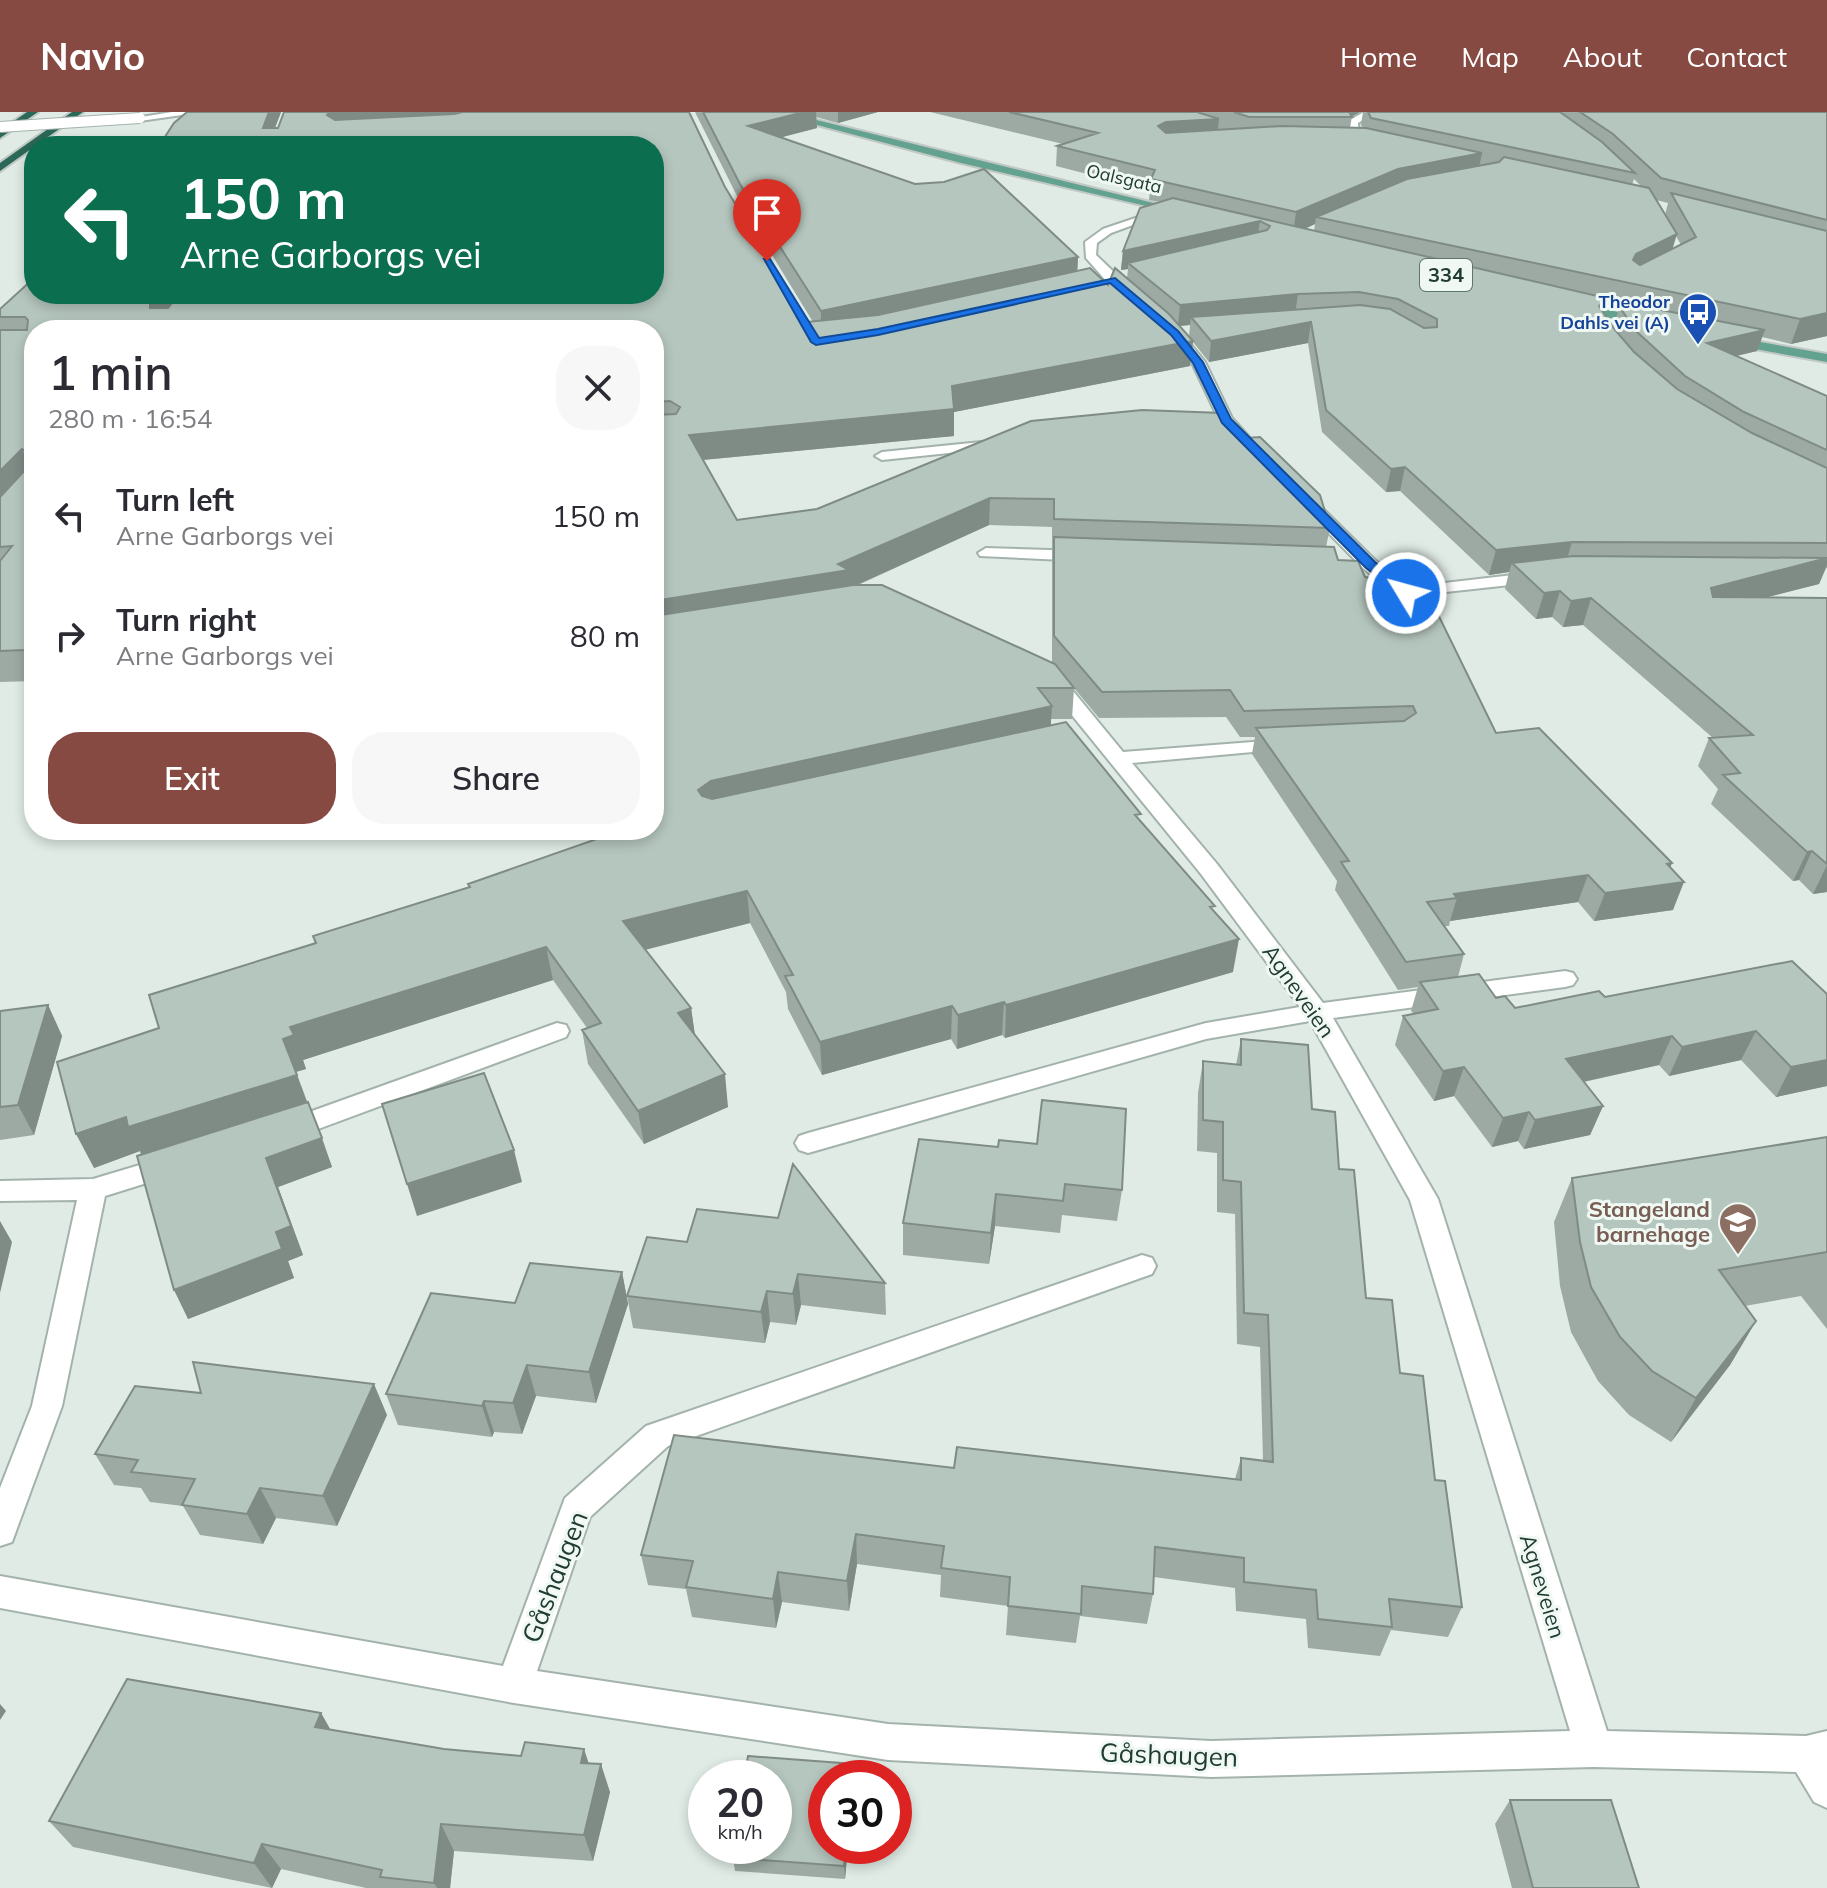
<!DOCTYPE html>
<html lang="en">
<head>
<meta charset="utf-8">
<style>
  body { margin:0; font-family:Mulish,sans-serif; background:#f7f7f7; color:#2b2b33; height:100vh; display:flex; flex-direction:column; font-size:30px; white-space:nowrap }
  * { box-sizing:border-box; margin:0 }
  p { font-size:26px; color:#7c7c81 }
  .icon { flex:none; width:44px; height:44px; fill:none; stroke:currentColor; stroke-width:2; stroke-linecap:round; stroke-linejoin:round }
  .map { position:relative; flex:1; overflow:hidden }
  .drawer { position:absolute; left:24px; top:208px; width:640px; height:520px; display:flex; flex-direction:column; background:#fff; border-radius:32px; box-shadow:0 4px 12px #0003 }
  .drawer>* { flex:none }
  .top-card { position:absolute; left:24px; top:24px; width:640px; height:168px; border-radius:32px; box-shadow:0 4px 12px #0003; background:#0b6e4f; color:#fff; overflow:hidden }
  .speed { position:absolute; left:688px; top:1648px; display:flex; gap:16px; font-size:40px; font-weight:700; text-align:center }
  .speed>* { display:grid; place-content:center; width:104px; height:104px; border-radius:50%; background:#fff; box-shadow:0 4px 12px #0003; line-height:1 }
  .speed small { font-size:20px; font-weight:400 }
  .speed .limit { border:12px solid #d22; background:#fff; color:#111 }
  .pin { position:absolute; display:grid; place-items:center; width:68px; height:68px; color:#fff; margin:-82px -34px; border-radius:50% 50% 50% 0; rotate:-45deg; box-shadow:0 0 8px #0007 }
  .pin .icon { rotate:45deg }
  .me { position:absolute; width:88px; margin:-44px; rotate:307deg; stroke-linejoin:round; filter:drop-shadow(0 0 6px #0008) }
  .turn { display:flex; align-items:center; gap:28px; height:168px; padding:0 24px; font-size:36px }
  .turn .icon { width:104px; height:104px; stroke-width:2.5 }
  .turn b { display:block; font-size:56px; line-height:68px }
  .round { display:grid; place-items:center; flex:none; width:84px; height:84px; border-radius:32px; background:#f7f7f7 }
  .summary { display:flex; align-items:center; justify-content:space-between; height:136px; padding:0 24px }
  h1 { font-size:48px; font-weight:600; line-height:60px }
  .action { display:flex; gap:16px; margin-top:auto; padding:16px 24px }
  .action a { flex:1; height:92px; border-radius:32px; background:#864a42; color:#fff; font-size:32px; font-weight:600; line-height:92px; text-align:center }
  .action a+a { background:#f7f7f7; color:#2b2b33 }
  ul { padding:0; list-style:none }
  li { display:flex; align-items:center; gap:24px; height:120px; padding:0 24px }
  li div { flex:1 }
  li b { display:block; font-size:30px }
  li em { font-style:normal }
  header { display:flex; align-items:center; gap:48px; box-sizing:border-box; height:112px; padding:0 40px; background:#864a42; color:#fff }
  header strong { font-size:38px }
  nav { display:flex; gap:44px; margin-inline-start:auto; font-size:28px }
  .map>svg:first-child { display:block }
  .lines { fill:none; stroke-linecap:round; stroke-linejoin:round }
  .minor-casing { stroke:#a3b3ac; stroke-width:4 }
  .major-casing { stroke:#c1c8c6; stroke-width:4 }
  .highway-casing { stroke:#c1c8c6; stroke-width:4 }
  .minor { fill:#fff; fill-rule:evenodd }
  .major { fill:#63a28e; fill-rule:evenodd }
  .highway { fill:#2b6858; fill-rule:evenodd }
  .minor-bridge-casing { stroke:#a3b3ac; stroke-width:12; stroke-linecap:butt }
  .minor-bridge { stroke:#fff; stroke-width:10 }
  .wall { fill:#9caaa3; fill-rule:evenodd }
  .shaded-wall { fill:#7f8b85 }
  .building { fill:#b5c6be; stroke:#7f8b85; stroke-width:2 }
  .route { fill:#1a73e8; stroke:#114b97; stroke-width:2 }
  .labels { text-anchor:middle; stroke-width:6; stroke-linejoin:round; paint-order:stroke }
  .far-street-label { font-size:18px; fill:#203c33; stroke:#f0f8f3 }
  .far-transit-label { font-size:18px; font-weight:bold; fill:#164399; stroke:#f0f8f3; text-anchor:end }
  .shield { fill:#f0f8f3; stroke:#5e746d; stroke-width:2 }
  .shield-label { font-size:20px; font-weight:bold; fill:#203c33 }
  .street-label { font-size:22px; fill:#203c33; stroke:#f0f8f3 }
  .education-label { font-size:22px; font-weight:bold; fill:#785e54; stroke:#f0f8f3; text-anchor:end }
  .near-street-label { font-size:26px; fill:#203c33; stroke:#f0f8f3 }
</style>
</head>
<body>
<header>
<strong>Navio</strong>
<nav><a>Home</a><a>Map</a><a>About</a><a>Contact</a></nav>
</header>
<div class="map">
<svg width="1827" height="1776" viewBox="0 0 1827 1776">
  <rect width="100%" height="100%" fill="#e0ebe5"/>
  <g class="lines">
    <defs>
      <path id="minor" d="M172,0H203L140,9L135,6Z
        M1364,0L1372,2L1358,11C1358,26 1369,28 1381,31V35L1360,32L1348,18L1350,8Z
        M1159,98L1168,100L1111,121L1097,131L1096,143L1142,187L1132,190L1108,171L1086,146L1085,130L1103,117Z
        M1167,216H1177L1205,250L1232,306L1251,327L1249,330H1239L1219,308L1192,251L1167,222Z
        M1001,328L1008,332L1006,335L882,348L875,344L882,340Z
        M1307,385L1313,387L1376,449L1410,475L1538,460L1546,465L1538,470L1400,485L1364,457L1301,393V387Z
        M986,436L1084,439L1092,444L1084,449L980,444L978,441Z
        M1052,560L1059,562L1123,640L1293,627L1296,631L1293,635L1286,637L1132,651L1217,752L1323,891L1565,859L1573,861L1577,867L1573,873L1565,875L1333,906L1438,1087L1607,1619L1806,1624L1827,1619V1696L1814,1690L1796,1660L1594,1655L1211,1665L888,1648L514,1591L0,1496V1464L503,1554L565,1386L646,1314L1142,1143L1152,1146L1156,1154L1152,1162L668,1334L590,1405L537,1559L888,1612L1211,1629L1570,1619L1410,1088L1310,909L1206,927L808,1041L799,1038L795,1031L799,1024L808,1021L1206,911L1300,895L1201,762L1045,570L1043,566Z
        M557,911L566,913L569,919L566,925L294,1026L285,1029L276,1026L272,1019L276,1012Z
        M173,1043L182,1046L186,1053L182,1060L105,1084L62,1294L16,1419L12,1430L0,1434V1376L32,1294L77,1088L0,1089V1069L93,1067Z"/>
      <path id="major" d="M768,0H784L1190,100L1185,103L961,51Z
        M1575,190L1652,208L1654,211L1648,215L1571,197V191Z
        M1727,224L1827,242V250L1722,231L1721,228Z"/>
      <path id="highway" d="M27,0H38L0,26V19Z
        M72,0H83L0,59V51Z"/>
    </defs>
    <use href="#minor" class="minor-casing"/>
    <use href="#major" class="major-casing"/>
    <use href="#highway" class="highway-casing"/>
    <use href="#minor" class="minor"/>
    <use href="#major" class="major"/>
    <use href="#highway" class="highway"/>
    <defs>
      <path id="minor-bridge" d="M0,15L140,6"/>
    </defs>
    <use href="#minor-bridge" class="minor-bridge-casing"/>
    <use href="#minor-bridge" class="minor-bridge"/>
  </g>
  <path class="wall" d="M187,0H281L275,16L725,75L807,210H813L742,94L695,0H878L838,11L816,5L817,16L781,25L1078,145L1077,159L1108,173L1127,166L1128,157L1121,158L1123,139L1160,90L1149,88L1150,78L1056,54L1057,34L1063,32L930,0H1360L1352,4L1350,16H1363L1361,13L1363,0H1827V224L1791,232L1762,225L1757,239L1737,244L1827,284V456H1826L1819,472L1766,485L1827,486V780L1813,782L1799,768L1793,769L1711,692L1718,677L1698,654L1709,626H1713L1583,513L1563,515L1552,505L1536,507L1505,477L1509,460L1489,463L1400,379L1386,380L1322,320L1308,231L1209,250L1193,230L1190,254L954,300V324L703,348L737,408L817,397L1031,309L1330,416L1326,435L1338,448L1365,465L1496,621L1672,751L1670,755L1673,798L1594,809L1578,790L1450,809L1449,814H1445L1464,842L1458,865L1515,896L1605,885L1827,882V974L1776,985L1741,948L1669,964L1659,953L1584,970L1603,994L1590,1023L1524,1037L1518,1029L1492,1035L1454,984L1434,989L1395,933L1403,904L1414,902L1411,899L1418,875L1398,878L1335,778L1337,769L1252,642L1255,625H1240L1226,605L1099,606L1074,576L1072,607H1051V613L1140,709L1214,800L1233,860L1005,926L1002,923L957,937L951,927L822,963L788,897L786,880L750,811L645,838L691,896L695,924L728,995L644,1032L588,952L582,918L587,916L553,868L303,948L306,957L296,960L332,1055L278,1075L303,1143L288,1149L294,1166L188,1207L140,1039L94,1056L159,916L315,831L313,824L469,775L468,772L608,723V718H654V218H34V569L0,570V197L34,182H654L159,34ZM1634,67L1642,75L1632,73ZM1656,88L1668,91L1665,103ZM1315,112L1314,119L1305,117ZM1676,124L1681,133L1672,137ZM1604,191L1620,194L1613,215L1602,199ZM1190,213L1189,225L1180,214ZM989,413L1052,415V550L1054,552L858,473Z
    M48,893L62,924L34,1023L0,1028V899Z
    M1241,927L1312,997L1339,1057L1366,1186L1400,1261L1435,1368L1462,1495L1448,1525L1391,1518L1380,1544L1308,1536L1306,1507L1236,1499L1235,1476L1154,1465L1153,1482L1147,1512L1080,1504L1076,1531L1006,1523L1008,1494L940,1485L941,1463L857,1452L849,1499L782,1490L776,1516L692,1505L686,1477L648,1473L641,1443L954,1356L1235,1367L1241,1346L1263,1349L1260,1235L1237,1232L1235,1102L1217,1100V1041L1197,1039L1198,981L1203,949L1236,953Z
    M1827,1025V1217L1801,1184L1745,1194L1756,1209L1730,1253L1671,1330L1629,1303L1598,1269L1571,1220L1560,1174L1554,1110L1572,1066Z
    M919,1027L1122,1078L1117,1109L1062,1103L1060,1121L995,1114L989,1152L903,1143V1111Z
    M647,1125L885,1171L886,1203L801,1193L796,1213L770,1210L765,1231L633,1216L627,1184Z
    M622,1160L628,1192L596,1291L536,1284L522,1322L494,1320L492,1325L398,1313L386,1282L515,1191Z
    M387,1303L337,1414L276,1406L263,1432L200,1423L183,1394L150,1390L141,1376L114,1373L95,1342Z
    M321,1601L330,1618L444,1637L589,1652L610,1680L593,1749L454,1739L450,1776H366L281,1757L272,1776L73,1735L49,1709Z
    M1510,1688L1639,1776H1512L1495,1712Z
    M826,1734H848L845,1767L735,1759L733,1746Z"/>
  <path class="shaded-wall" d="M269,0H281L268,34L263,16Z
    M330,0H497L331,22L327,3Z
    M804,0H816L817,16L749,34L748,14Z
    M838,0H878L838,11Z
    M1348,0H1360L1351,5Z
    M1219,7L1217,26L1164,29L1158,14L1166,10Z
    M1482,41L1478,61L1316,105L1315,112L1293,122L1296,100L1398,57Z
    M1260,109L1257,128L1128,151V157L1121,158L1123,139Z
    M1677,122L1670,145L1630,164L1633,148L1636,142Z
    M1078,145L1077,168L821,223V199Z
    M159,182H185L158,216L150,192Z
    M1298,182L1295,202L1191,205L1190,213L1178,214L1180,193Z
    M1827,201V224L1791,232L1800,207Z
    M1311,210L1308,231L1209,250L1211,229Z
    M1765,218L1757,239L1700,252L1707,231Z
    M1193,229L1190,254L954,300V324L691,349L689,323Z
    M22,337L33,364L0,397V359Z
    M1405,355L1400,379L1386,380L1391,357Z
    M990,386L989,413L850,476L654,519V489L838,452Z
    M1572,430L1565,454L1512,451L1509,460L1489,463L1496,438Z
    M1827,447V453L1819,472L1702,502L1711,476Z
    M1560,479L1552,505L1536,507L1544,481Z
    M1591,486L1583,513L1563,515L1571,489Z
    M34,528V560L25,538Z
    M1052,594L1050,625L714,701L698,678L711,669Z
    M1812,739L1799,768L1793,769L1807,740Z
    M1672,751L1663,773L1684,770L1673,798L1594,809L1605,781L1667,752Z
    M1827,753V780L1813,782Z
    M1588,763L1578,790L1450,809L1457,786L1454,782Z
    M747,779L750,811L628,842L623,809Z
    M1239,827L1233,860L1005,926L1006,893Z
    M546,835L553,868L303,948L306,957L295,960L283,927L290,915Z
    M1004,890L1002,923L957,937L958,903Z
    M48,893L62,924L34,1023L18,993Z
    M952,894L951,927L822,963L820,930Z
    M691,896L696,930L678,901Z
    M1756,919L1741,948L1669,964L1682,935Z
    M1672,924L1659,953L1554,976L1566,947Z
    M1827,948V974L1776,985L1791,955Z
    M1464,955L1454,984L1434,989L1443,959Z
    M725,962L728,995L644,1032L638,999Z
    M297,963L309,996L144,1048L140,1039L94,1056L76,1022L126,1005Z
    M1603,994L1590,1023L1524,1037L1535,1008Z
    M1529,1000L1518,1029L1492,1035L1503,1006Z
    M322,1026L332,1055L278,1075L303,1143L288,1149L294,1166L188,1207L174,1178L276,1120L266,1046Z
    M514,1038L522,1070L417,1104L407,1072Z
    M996,1082L995,1114L989,1152L991,1121Z
    M0,1109L12,1130L0,1181Z
    M622,1160L628,1192L596,1291L589,1260Z
    M798,1162L801,1193L796,1213L793,1182Z
    M767,1179L770,1210L765,1231L761,1200Z
    M1756,1209L1730,1253L1671,1330L1696,1286Z
    M527,1253L536,1284L522,1322L513,1291Z
    M374,1272L387,1303L337,1414L323,1384Z
    M484,1289L494,1320L492,1325L482,1294Z
    M260,1376L276,1406L263,1432L247,1402Z
    M856,1422L857,1452L849,1499L847,1469Z
    M778,1460L782,1490L776,1516L773,1487Z
    M0,1592L6,1599L0,1608Z
    M321,1601L337,1629L315,1615Z
    M584,1637L593,1664L581,1651Z
    M601,1652L610,1680L593,1749L584,1723Z
    M441,1712L454,1739L450,1776H437L434,1771Z
    M262,1732L281,1757L272,1776L254,1751Z
    M846,1734H848L845,1767L844,1754Z"/>
  <path class="building" d="M187,0H269L263,16H278L284,0H330L327,3L335,8L454,2L463,0H689L725,75L807,210L878,203L1090,156L1108,173L1115,156L1169,202L1193,229L952,274L954,297L689,323L737,408L817,397L1031,309L1142,298L1222,301L1246,326L1260,325L1320,383L1330,416L1054,407V387L990,386L838,452L849,458L654,489V303L676,302L680,295L670,289L654,290V218H34V528L25,538L0,539V449L12,434L0,435V385L26,357L27,340L22,337L0,359V218H27L28,208L25,205H0V197L34,166V182H159L150,192V196H168L179,182H654V34H159L174,11Z
    M703,0H804L748,14L915,72L944,70L984,57L1078,145L821,199L740,72Z
    M1009,0H1197L1219,7L1166,10L1158,14L1166,21L1282,14L1366,16L1482,41L1398,57L1296,100L1151,67L1155,58L1057,34L1098,21Z
    M1234,0H1349L1352,5H1249Z
    M1368,0H1560L1602,30L1635,61L1371,6Z
    M1580,0H1827V108L1661,66L1613,22Z
    M1504,45L1649,76L1677,122L1636,142L1633,148L1640,153L1696,125L1671,81L1827,119V201L1800,207L1316,105L1407,67L1499,50Z
    M1173,86L1606,186L1599,194L1615,218L1634,240L1677,277L1752,321L1827,356V431L1572,430L1496,438L1405,355L1391,357L1326,298L1311,210L1211,229L1191,205L1360,193L1390,197L1424,216L1437,215V207L1398,187L1359,180L1298,182L1180,193L1128,151L1267,118L1270,114L1260,109L1123,139L1140,96Z
    M1625,191L1765,218L1707,231L1827,284V338L1744,300L1685,264L1636,219L1619,194Z
    M1054,425L1334,435L1338,448L1358,449L1365,465L1373,466L1382,487L1430,486L1496,621L1539,616L1672,751L1667,752L1684,770L1605,781L1588,763L1454,782L1457,786L1427,790L1464,842L1406,850L1341,750L1349,749L1256,616L1404,609L1416,601L1413,594L1244,599L1230,578L1102,580L1054,524Z
    M1573,444L1827,446L1711,476L1713,485L1827,486V752L1812,739L1807,740L1723,663L1740,661L1709,626L1753,623L1591,486L1571,489L1560,479L1544,481L1512,451Z
    M853,473H882L1055,552L1074,576H1038L1052,594L711,669L698,678L702,684L712,687L1066,610L1141,702L1135,703L1215,794L1210,795L1239,827L1006,893L1004,890L958,903L952,894L820,930L785,864L793,863L747,779L623,809L691,896L678,901L725,962L638,999L582,918L601,911L546,835L290,915L294,923L283,927L297,963L128,1015L126,1005L76,1022L57,950L159,916L149,883L316,831L313,824L470,775L468,772L614,721L612,718H654V504Z
    M1792,849L1827,882V948L1791,955L1756,919L1682,935L1672,924L1566,947L1603,994L1535,1008L1529,1000L1503,1006L1464,955L1443,959L1403,904L1438,897L1420,870L1479,862L1496,886L1505,884L1515,896L1599,879L1605,885Z
    M48,893L18,993L0,995V899Z
    M1241,927L1308,933L1312,997L1335,1000L1339,1057L1354,1058L1366,1186L1392,1188L1400,1261L1423,1264L1435,1368L1445,1369L1462,1495L1389,1487L1392,1515L1318,1507L1316,1478L1244,1470V1446L1155,1435L1153,1482L1082,1474L1081,1502L1008,1494L1010,1465L941,1456L944,1434L856,1422L847,1469L778,1460L773,1487L686,1475L693,1449L641,1443L674,1323L954,1356L957,1335L1241,1368V1346L1273,1350L1268,1203L1244,1201L1241,1070L1223,1068V1010L1203,1008V949L1241,953Z
    M484,961L514,1038L407,1072L382,992Z
    M1042,988L1126,997L1122,1078L1065,1072L1063,1089L996,1082L991,1121L903,1111L919,1027L998,1035L999,1028L1037,1032Z
    M308,990L322,1026L266,1046L291,1114L276,1120L282,1137L174,1178L137,1044Z
    M1827,1025V1140L1719,1158L1756,1209L1696,1286L1652,1259L1620,1225L1591,1175L1580,1130L1572,1066Z
    M793,1052L885,1171L798,1162L793,1182L767,1179L761,1200L627,1184L647,1125L687,1130L697,1097L778,1106Z
    M530,1151L622,1160L589,1260L527,1253L513,1291L484,1289L482,1294L386,1282L431,1181L515,1191Z
    M193,1250L374,1272L323,1384L260,1376L247,1402L182,1393L195,1367L131,1360L138,1348L95,1342L135,1274L201,1281Z
    M127,1567L321,1601L315,1615L444,1637L521,1644L525,1630L584,1637L581,1651L601,1652L584,1723L441,1712L434,1771L380,1765L382,1758L262,1732L254,1751L49,1709Z
    M748,1644L854,1652L853,1666H826V1734H846L844,1754L733,1746L734,1734H774V1666H744Z
    M1510,1688H1611L1639,1776H1533Z"/>
  <path class="route" d="M764,147H770L819,226L878,217L1115,166L1178,219L1203,250L1231,307L1375,450L1413,481L1402,483L1366,456L1222,311L1193,251L1171,223L1110,171L878,223L816,233L811,230Z"/>
  <defs>
    <symbol id="bus-pin" viewBox="-11 -11 22 30"><path d="M0 17L-7.5 6A9.5 9.5 0 1 1 7.5 6Z" fill="#1a4fb4" stroke="#f0f8f3"/><path d="M-5-6H5V4H4V6H2V4H-2V6H-4V4H-5ZM-3.5-4V0h7V-4ZM-3.5 1.2v1.5H-2V1.2ZM2 1.2v1.5H3.5V1.2Z" fill="#fff"/></symbol>
    <symbol id="school-pin" viewBox="-11 -11 22 30"><path d="M0 17L-7.5 6A9.5 9.5 0 1 1 7.5 6Z" fill="#8d6e63" stroke="#f0f8f3"/><path d="M0-5L7-2L0 1L-7-2ZM-4 1L0 2.5L4 1V4Q0 6-4 4Z" fill="#fff"/></symbol>
  </defs>
  <g fill-rule="evenodd">
    <use href="#bus-pin" x="1676" y="178" width="44" height="60"/>
    <use href="#school-pin" x="1716" y="1088" width="44" height="60"/>
  </g>
  <g class="labels">
    <g class="far-street-label">
      <text transform="translate(1124 67) rotate(13)" y="6">Oalsgata</text>
    </g>
    <g class="far-transit-label">
      <text x="1670" y="196">Theodor<tspan x="1670" dy="21">Dahls vei (A)</tspan></text>
    </g>
    <rect class="shield" x="1420" y="147" width="52" height="32" rx="6"/>
    <g class="shield-label">
      <text x="1446" y="170">334</text>
    </g>
    <g class="street-label">
      <text transform="translate(1299 879) rotate(55)" y="8">Agneveien</text>
      <text transform="translate(1543 1474) rotate(73)" y="8">Agneveien</text>
    </g>
    <g class="education-label">
      <text x="1710" y="1105">Stangeland<tspan x="1710" dy="25">barnehage</tspan></text>
    </g>
    <g class="near-street-label">
      <text transform="translate(555 1465) rotate(-69)" y="9">Gåshaugen</text>
      <text transform="translate(1169 1643) rotate(2)" y="9">Gåshaugen</text>
    </g>
  </g>
</svg>
<div class="speed"><div>20<small>km/h</small></div><div class="limit">30</div></div>
<div class="pin" style="left:767px;top:149px;background:#d93025"><svg class="icon" aria-label="arrive" viewBox="0 0 24 24"><path d="M6 21V4h12l-3 4 3 4H6"/></svg></div>
<svg class="me" style="left:1406px;top:481px" viewBox="-20 -20 40 40"><circle r="17" fill="#1a73e8" stroke="#fff" stroke-width="3"/><path d="M0-11L8 9 0 5-8 9z" fill="#fff"/></svg>
<div class="top-card">
<div class="turn"><svg class="icon" aria-label="left" viewBox="0 0 24 24"><path d="M17 20v-9H6M10 6l-5 5 5 5"/></svg><div><b>150 m</b>Arne Garborgs vei</div></div>
</div>
<section class="drawer">
<div class="summary"><div><h1>1 min</h1><p>280 m · 16:54</p></div><a class="round"><svg class="icon" aria-label="close" viewBox="0 0 24 24"><path d="M6 6l12 12M18 6L6 18"/></svg></a></div>
<ul>
<li><svg class="icon" aria-label="left" viewBox="0 0 24 24"><path d="M17 20v-9H6M10 6l-5 5 5 5"/></svg><div><b>Turn left</b><p>Arne Garborgs vei</p></div><em>150 m</em></li>
<li><svg class="icon" aria-label="right" viewBox="0 0 24 24"><path d="M7 20v-9h11M14 6l5 5-5 5"/></svg><div><b>Turn right</b><p>Arne Garborgs vei</p></div><em>80 m</em></li>
</ul>
<div class="action"><a>Exit</a><a>Share</a></div>
</section>
</div>
</body>
</html>
